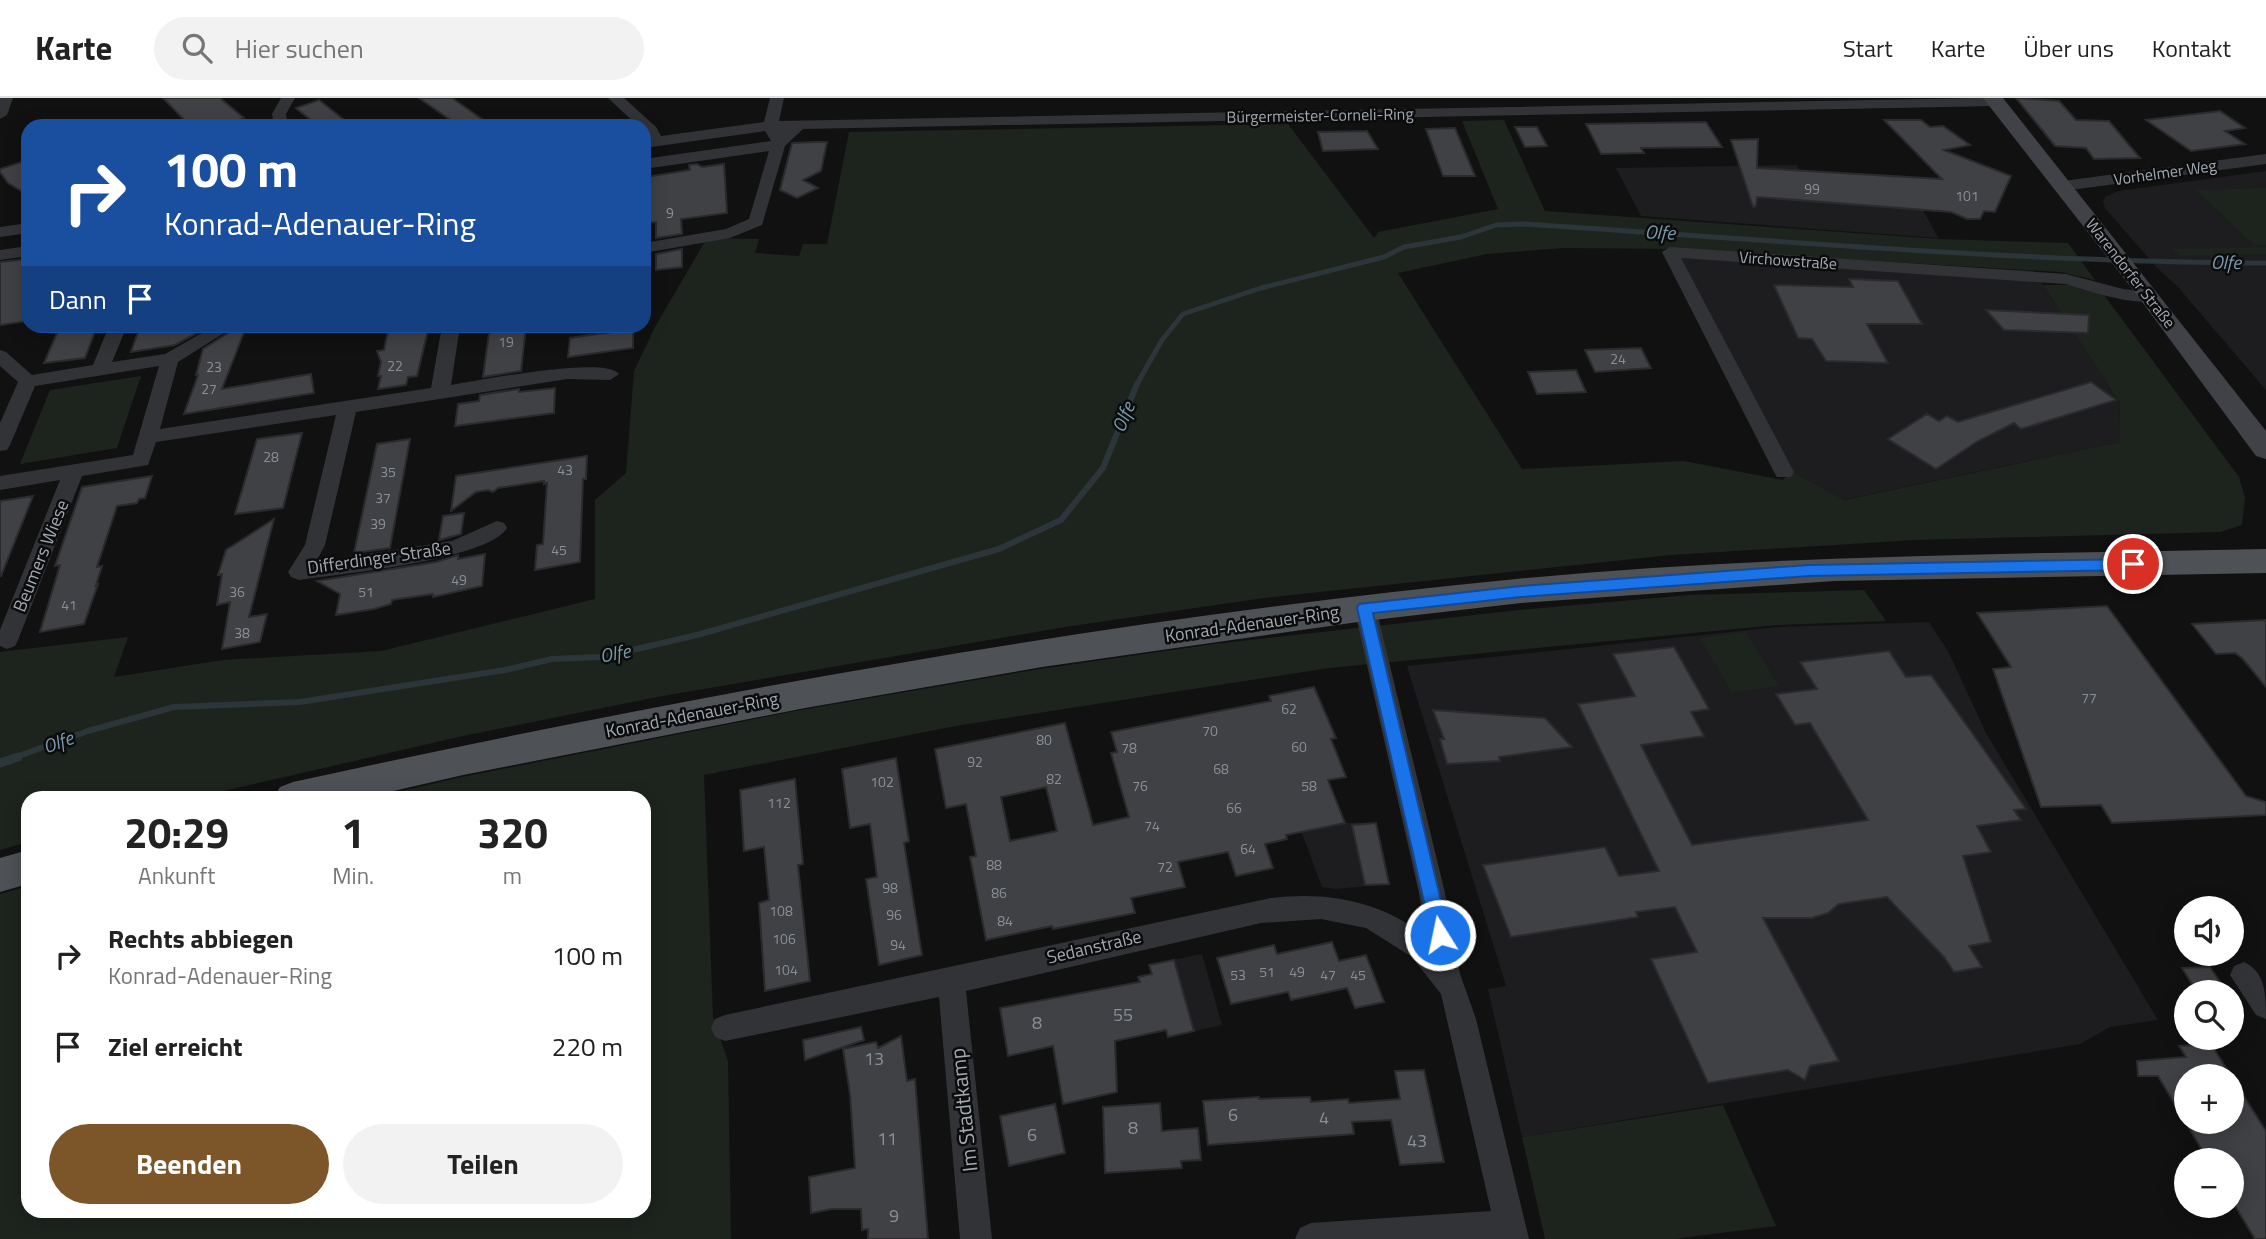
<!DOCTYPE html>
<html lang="de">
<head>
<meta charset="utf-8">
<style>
  body { margin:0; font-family:"Titillium Web",sans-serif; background:#f2f2f2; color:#222; height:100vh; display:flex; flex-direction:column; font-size:26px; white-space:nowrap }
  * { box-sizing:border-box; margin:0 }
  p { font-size:23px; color:#767676 }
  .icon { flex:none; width:38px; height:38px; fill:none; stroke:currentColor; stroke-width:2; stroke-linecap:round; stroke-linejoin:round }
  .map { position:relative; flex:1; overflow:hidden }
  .details { position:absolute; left:21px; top:693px; width:630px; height:427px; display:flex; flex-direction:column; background:#fff; border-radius:21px; box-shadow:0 4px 18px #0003 }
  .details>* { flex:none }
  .hud { position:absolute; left:21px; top:21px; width:630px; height:214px; border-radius:21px; box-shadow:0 4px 18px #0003; background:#1a4fa0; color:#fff; overflow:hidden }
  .controls { position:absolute; left:2174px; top:798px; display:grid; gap:14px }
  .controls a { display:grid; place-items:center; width:70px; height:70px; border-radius:50%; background:#fff; box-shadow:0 4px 18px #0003; font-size:35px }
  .pin { position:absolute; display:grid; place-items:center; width:60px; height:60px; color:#fff; margin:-30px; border:4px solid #fff; border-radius:50%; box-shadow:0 2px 7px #0007 }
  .me { position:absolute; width:77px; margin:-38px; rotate:350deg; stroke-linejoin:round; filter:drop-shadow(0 0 5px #0008) }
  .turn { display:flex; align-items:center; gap:24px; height:147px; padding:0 28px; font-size:32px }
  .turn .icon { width:91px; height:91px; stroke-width:2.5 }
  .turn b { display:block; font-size:49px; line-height:60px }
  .then { display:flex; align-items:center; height:66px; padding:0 28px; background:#0003; gap:14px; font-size:26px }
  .eta { display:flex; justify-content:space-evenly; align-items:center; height:119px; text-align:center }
  .eta b { font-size:42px; font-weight:700; line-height:49px }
  .cta { display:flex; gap:14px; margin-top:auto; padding:14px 28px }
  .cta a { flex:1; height:80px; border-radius:42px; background:#7c5528; color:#fff; font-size:28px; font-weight:700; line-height:80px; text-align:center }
  .cta a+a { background:#f2f2f2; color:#222 }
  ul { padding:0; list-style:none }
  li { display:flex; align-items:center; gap:21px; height:91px; padding:0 28px }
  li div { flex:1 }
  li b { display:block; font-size:26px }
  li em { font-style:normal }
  header { display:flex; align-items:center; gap:42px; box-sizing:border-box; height:98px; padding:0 35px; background:#fff; border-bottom:2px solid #e0e0e0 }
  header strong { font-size:33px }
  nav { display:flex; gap:38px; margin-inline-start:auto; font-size:24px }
  .search { width:490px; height:63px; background:#f2f2f2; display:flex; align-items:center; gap:18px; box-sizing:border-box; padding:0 24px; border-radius:38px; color:#767676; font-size:26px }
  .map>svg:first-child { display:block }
  .built { fill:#1d1d1f }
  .green { fill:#1d241d }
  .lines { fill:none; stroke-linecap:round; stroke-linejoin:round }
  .stream-far2 { stroke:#2b353a; stroke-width:5 }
  .stream-far1 { stroke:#2b353a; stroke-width:6 }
  .stream { stroke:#2b353a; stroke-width:9 }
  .building { fill:#404145; stroke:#2b2b2e; stroke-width:2; fill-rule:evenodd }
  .minor { fill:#323337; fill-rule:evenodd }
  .secondary { fill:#404247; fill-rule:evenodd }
  .primary { fill:#4e5156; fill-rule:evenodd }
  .route { fill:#1a73e8; stroke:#114b97; stroke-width:2 }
  .labels { text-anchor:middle; stroke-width:5; stroke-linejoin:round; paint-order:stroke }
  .number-label { font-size:14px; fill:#8a8f97 }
  .far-street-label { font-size:16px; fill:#a2a9b2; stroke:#0c0c0d }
  .street-label { font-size:18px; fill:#a2a9b2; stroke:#0c0c0d }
  .near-number-label { font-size:18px; fill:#8a8f97 }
  .water-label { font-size:19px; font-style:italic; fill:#7a9bad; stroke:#0c0c0d }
  .near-street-label { font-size:21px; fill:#a2a9b2; stroke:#0c0c0d }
</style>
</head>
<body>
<header>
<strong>Karte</strong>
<div class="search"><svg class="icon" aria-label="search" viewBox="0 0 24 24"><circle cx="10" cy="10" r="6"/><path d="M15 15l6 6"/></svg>Hier suchen</div>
<nav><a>Start</a><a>Karte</a><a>Über uns</a><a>Kontakt</a></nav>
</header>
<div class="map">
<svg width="2266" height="1141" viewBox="0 0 2266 1141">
  <rect width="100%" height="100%" fill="#111112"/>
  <path class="built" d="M1797,67L1801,76L1848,75L1905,78L1938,140L1641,118L1616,70Z
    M2266,73V292L2177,188L2157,170L2105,110L2103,104L2105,99L2118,93Z
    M1673,151L2034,173L2120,305L2119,344L1843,402L1791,373Z
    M1929,524L1948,553L1986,635L2158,922L2110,929L2080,946L1522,1039L1488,891L1506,888L1407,568L1778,529Z
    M1337,705L1345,725H1376L1389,786L1336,791L1322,789L1294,714Z
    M1202,856L1222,927L1168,939L1149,867Z"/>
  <path class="green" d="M1504,22L1545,113L1939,141L2068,145L2095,182L2061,174L1673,151L1564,150L1487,156L1398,175L1522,371L1684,363L1783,382L1791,373L1844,402L2119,344L2120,305L2043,187H2072L2101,193L2239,379L2245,399L2242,427L2220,434L1914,442L1671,457L1264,500L1065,529L657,599L463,638L193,700H28V744L0,752V554L128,539L114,579L223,562L381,553L595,501V402L626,375L634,273L655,229L707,140L759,141L755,155L799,158L803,146H827L849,34L1288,26L1374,140L1378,134L1498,111L1462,23Z
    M2266,90V147H2254L2196,92Z
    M2266,149V156L2179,158L2172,151Z
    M141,278L117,350L20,366L50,292Z
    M1864,492L1886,523L1777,527L1329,570L961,627L704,677L713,919L728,963L731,1141H0V796L28,788V1113H644V700H372L457,680L795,613L1040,571L1214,546L1519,512L1689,497Z
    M1746,534L1779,588L1732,594L1700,540Z
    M1723,1007L1776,1128L1673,1141H1545L1522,1039Z"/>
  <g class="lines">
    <path class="stream-far2" d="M1136,288L1162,242L1183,216L1261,190L1384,159L1404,149L1461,139L1496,127L1524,126C1771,142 2018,164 2266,165"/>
    <path class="stream-far1" d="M13,660L88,633L174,609L300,604L505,572L552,561L602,559L697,537L999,451L1061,422L1103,370L1137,286"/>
    <path class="stream" d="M0,665L18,659"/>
  </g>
  <path class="building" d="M163,0H220L244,20L223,28H190Z
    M419,0H452L492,28H459Z
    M2016,0L2059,3L2076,22L2109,23L2140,60L2094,61L2086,50L2055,48Z
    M319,2L352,28H318L296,10Z
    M2220,13L2245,30L2225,33L2245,46L2191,53L2146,22Z
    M1884,22H1921L1930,29L1943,28L1970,47L1944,52L2011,78L1995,114L1984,113L1980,121H1967L1951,114L1757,99L1756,108L1753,109L1731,42L1758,41L1757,70L1942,81Z
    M1706,24L1722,49L1641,50L1644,55L1601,56L1586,26Z
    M1515,29H1537L1547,48L1525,49Z
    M1455,30L1475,78H1443L1426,31Z
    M1367,33L1378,51L1323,53L1318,34Z
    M815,44H827L821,73L803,82L818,90L797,100L780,92L792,45Z
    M28,62V97L8,85L0,74V71Z
    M697,66L702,69L724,66L727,115L681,121L682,136L656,140V124L646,125V79L690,72L689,67Z
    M682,151V169L656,172V156Z
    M28,161V223L0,227V164Z
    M1849,181L1898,183L1922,226H1867L1888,265L1826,263L1812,241L1798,240L1774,187L1853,189Z
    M1986,212L2089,217L2088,235L2004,232Z
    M60,228H97L85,260L44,265Z
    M140,228H210L175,247L131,254Z
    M389,228H429L417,278L408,279L406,287L378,291L381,278H378L381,264L377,253L384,252Z
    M490,228H526L521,273L483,279Z
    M246,229L222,291L311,276L314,295L184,316L198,277H196L203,251L236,230Z
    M633,231V250L568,259L570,240Z
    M1641,250L1651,270L1595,274L1585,252Z
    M1576,272L1586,294L1537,296L1528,274Z
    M2091,284L2116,302L2021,331L2014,325L1978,343L1936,371L1888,341L1927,316L1939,323L1947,318L1958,324Z
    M555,290L554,315L455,328L458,306L479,303L480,297L519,291V294Z
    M302,335L283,410L235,416L257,341Z
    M410,341L390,450L354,455L377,346Z
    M587,358L586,381H583L580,464L535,472L537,447L543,446L547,385L544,386V383L498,390L493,394L488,392L476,394L451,413L456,378Z
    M152,378L145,400L139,401L137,405L117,408L97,469L102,468L96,487L98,486L84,526L40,534L60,467L55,468L82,389Z
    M33,398L1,478H0V403Z
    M464,415L461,436L439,442L443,418Z
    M274,421L249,519L267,516L260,544L222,551L230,504L217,507L222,476L218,477L226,452Z
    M485,456L482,488L433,499V496L392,502L391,506L374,511L336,517L340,496L317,483L436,464L458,457V461Z
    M2107,508L2246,698L2266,704V717L2112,725L2101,707L2041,709L1993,571L2011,569L1977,515Z
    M2266,522V589L2242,560L2235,555L2216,556L2192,526Z
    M1674,549L1709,611L1691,614L1704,638L1641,647L1692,747L1868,722L1810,625L1795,627L1776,596L1817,591L1800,564L1889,553L1906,579L1931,577L2026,711L2014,712L2021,722L1977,728L1991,754L1963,758L1991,844L1969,848L1982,869L1954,874L1944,859L1887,799L1839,806L1828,815L1812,820H1763L1839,963L1810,968L1805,982L1788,972L1708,985L1651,861L1697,854L1675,809L1636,814L1638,819L1511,839L1483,767L1605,749L1619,778L1659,773L1578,606L1635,598L1613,556Z
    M1314,589L1336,640L1331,641L1346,679L1328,682L1345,725L1286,737L1287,741L1265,746L1273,770L1236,778L1228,754L1178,764L1185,789L1131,800L1135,815L1053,831L1052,828L986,842L970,759L976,758L966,706L946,710L935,651L1065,625L1093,727L1129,719L1111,655L1117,654L1111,634L1271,603L1269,598ZM1046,689L1057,733L1010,743L1001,699Z
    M1433,612L1545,620L1572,649L1499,659L1500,663L1447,666L1440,641H1444Z
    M896,660L909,743L904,745L922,857L879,867L866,781L877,779L870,726L850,730L842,671Z
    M795,681L803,766L798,767L810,883L765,893L759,805L769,802L764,749L744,753L740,692Z
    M1376,725L1389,786L1365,787L1352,727Z
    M1332,844L1339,863L1366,857L1384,904L1355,910L1347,890L1291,902L1288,894L1231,906L1217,860L1274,847L1277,856Z
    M1174,862L1194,933L1168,939L1166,932L1115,943L1117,994L1063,1006L1053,948L1008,958L1000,910L1140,884L1138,879L1152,876L1149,867Z
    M2210,869L2227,894H2197L2182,870Z
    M861,929L864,942L805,962L803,942Z
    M901,938L907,983L915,981L928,1141H868V1131L862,1132L861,1111H832L811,1115L809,1079L855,1070L850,996L843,951L876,944L878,950Z
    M2211,946L2266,1033V1141H2255L2231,1101V1062H2208L2158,978H2138L2137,963L2186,959L2179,948ZM2186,978H2231V1024H2186Z
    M1424,972L1444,1064L1400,1067L1391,1022L1352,1024L1354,1036L1208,1047L1203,1003L1259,999V1001L1310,999L1311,1004L1348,1001L1349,1005L1400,1001L1395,973Z
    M1160,1005L1162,1033L1198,1030L1201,1062L1181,1063L1182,1070L1105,1075L1103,1009Z
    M1055,1006L1065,1055L1009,1068L1000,1018Z"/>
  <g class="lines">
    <path class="minor" d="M0,0H13L7,17L0,21Z
      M281,0H295L286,16L288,28H274L272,16Z
      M608,0H624L656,29L661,38L764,24L770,0H784L779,23L1979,0H1997L2003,4L1996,8L803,31L785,48L762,127L730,140L644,155V145L726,131L749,121L769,53L644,71V61L771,43L765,33L644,50V40H646L644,28H638Z
      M2266,56V66L2063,93L2055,88L2063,83Z
      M28,125V135L0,139V129Z
      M28,148V158L0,162V152Z
      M1670,149L2066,176L2123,191L2156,195L2159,199C2145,213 2084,191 2065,186L1681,160L1794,374L1791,379H1777L1774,374L1662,154Z
      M109,228H127L112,264L165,256L214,228H235L178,264L160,331L431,290L442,228H460L451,287C477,283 605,257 619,276L610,282L567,281L356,314L325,447L316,464L452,443L497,423L504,425L507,430C488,462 339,476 299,482L291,479L288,474L305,447L336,317L156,344L148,367L82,378L18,542L15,548L7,551L0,548V532L60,382L0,392V378L133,357L159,268L35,288L10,347L7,352L0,353V325L18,284L0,268V252L6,254L32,277L93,267Z
      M1365,502L1373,504L1376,510L1445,795L1460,876L1476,921L1529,1141H1295L1300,1130L1311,1125L1491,1113L1441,896L1412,859L1366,830L1321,821L1261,825L966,893L992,1141H960L939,899L725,943L715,939L711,930L715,921L725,917L1271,800C1327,793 1380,803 1426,838L1419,795L1354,510L1357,504Z
      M2244,864C2266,874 2266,898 2266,921L2256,917L2230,877L2234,868Z"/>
    <path class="secondary" d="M1983,0H2003L2266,333V361L2256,358L2137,197Z"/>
    <path class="primary" d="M2266,451V475L1834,483L1521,505L1365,523L1042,569L805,610L463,677L363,700H274L280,689L293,684C696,596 1106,521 1516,481C1766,457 2016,456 2266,451Z
      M28,752V786L0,794V760Z"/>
  </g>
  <path class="route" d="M2133,461L2141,466L2133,472L1809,478L1521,499L1373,515L1449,837L1447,843L1440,846L1433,843L1357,510L1359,506L1521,488L1809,467Z"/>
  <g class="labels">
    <g class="number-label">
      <text x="1812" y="96">99</text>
      <text x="1967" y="103">101</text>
      <text x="670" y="120">9</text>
      <text x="506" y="249">19</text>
      <text x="1618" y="266">24</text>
      <text x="395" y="273">22</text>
      <text x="214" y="274">23</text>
      <text x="209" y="296">27</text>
      <text x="271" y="364">28</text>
      <text x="565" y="377">43</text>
      <text x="388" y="379">35</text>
      <text x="383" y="405">37</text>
      <text x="378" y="431">39</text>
      <text x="559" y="457">45</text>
      <text x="459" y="487">49</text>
      <text x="237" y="499">36</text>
      <text x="366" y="499">51</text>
      <text x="69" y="512">41</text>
      <text x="242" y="540">38</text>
      <text x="2089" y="605">77</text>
      <text x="1289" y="616">62</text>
      <text x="1210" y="638">70</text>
      <text x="1044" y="647">80</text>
      <text x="1299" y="654">60</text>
      <text x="1129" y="655">78</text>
      <text x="975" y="669">92</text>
      <text x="1221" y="676">68</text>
      <text x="1054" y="686">82</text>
      <text x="882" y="689">102</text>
      <text x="1140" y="693">76</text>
      <text x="1309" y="693">58</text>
      <text x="779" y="710">112</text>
      <text x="1234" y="715">66</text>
      <text x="1152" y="733">74</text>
      <text x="1248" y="756">64</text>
      <text x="994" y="772">88</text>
      <text x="1165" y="774">72</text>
      <text x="890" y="795">98</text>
      <text x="999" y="800">86</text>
      <text x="781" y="818">108</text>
      <text x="894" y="822">96</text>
      <text x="1005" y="828">84</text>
      <text x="784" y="846">106</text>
      <text x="898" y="852">94</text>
      <text x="786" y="877">104</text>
      <text x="1267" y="879">51</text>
      <text x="1297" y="879">49</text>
      <text x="1238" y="882">53</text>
      <text x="1328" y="882">47</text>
      <text x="1358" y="882">45</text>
    </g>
    <g class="far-street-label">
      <text transform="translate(1320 17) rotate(-1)" y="6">Bürgermeister-Corneli-Ring</text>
      <text transform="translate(2165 74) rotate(-8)" y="6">Vorhelmer Weg</text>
      <text transform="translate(1788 162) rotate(4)" y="6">Virchowstraße</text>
      <text transform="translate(2131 175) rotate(52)" y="6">Warendorfer Straße</text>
    </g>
    <g class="street-label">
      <text transform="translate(41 458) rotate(-68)" y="6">Beumers Wiese</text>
      <text transform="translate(379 460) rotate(-8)" y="6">Differdinger Straße</text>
      <text transform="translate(1252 526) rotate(-8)" y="6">Konrad-Adenauer-Ring</text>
      <text transform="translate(692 617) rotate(-11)" y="6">Konrad-Adenauer-Ring</text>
      <text transform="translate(1094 849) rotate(-13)" y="6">Sedanstraße</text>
    </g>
    <g class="near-number-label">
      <text x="1123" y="923">55</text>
      <text x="1037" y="931">8</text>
      <text x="874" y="967">13</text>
      <text x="1233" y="1023">6</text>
      <text x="1324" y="1026">4</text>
      <text x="1133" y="1036">8</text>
      <text x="1032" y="1043">6</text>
      <text x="887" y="1047">11</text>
      <text x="1417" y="1049">43</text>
      <text x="894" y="1124">9</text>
    </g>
    <g class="water-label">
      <text transform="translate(1660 134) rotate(3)" y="7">Olfe</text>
      <text transform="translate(2226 164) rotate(1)" y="7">Olfe</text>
      <text transform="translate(1123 319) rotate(-68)" y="7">Olfe</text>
      <text transform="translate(615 555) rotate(-11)" y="7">Olfe</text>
      <text transform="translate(58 644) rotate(-20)" y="7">Olfe</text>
    </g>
    <g class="near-street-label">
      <text transform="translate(964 1012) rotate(-96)" y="7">Im Stadtkamp</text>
    </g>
  </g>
</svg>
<div class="controls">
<a><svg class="icon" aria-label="sound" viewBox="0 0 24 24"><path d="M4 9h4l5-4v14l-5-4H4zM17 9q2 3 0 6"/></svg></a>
<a><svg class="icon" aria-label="search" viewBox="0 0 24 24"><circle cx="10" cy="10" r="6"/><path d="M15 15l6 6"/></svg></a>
<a>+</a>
<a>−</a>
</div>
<div class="pin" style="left:2133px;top:466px;background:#d93025"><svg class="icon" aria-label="arrive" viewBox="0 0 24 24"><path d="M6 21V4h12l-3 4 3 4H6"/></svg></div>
<svg class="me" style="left:1440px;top:837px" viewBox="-20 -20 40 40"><circle r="17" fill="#1a73e8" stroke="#fff" stroke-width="3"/><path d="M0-11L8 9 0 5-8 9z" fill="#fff"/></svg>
<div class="hud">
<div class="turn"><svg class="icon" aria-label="right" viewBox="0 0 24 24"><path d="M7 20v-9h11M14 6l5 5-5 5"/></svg><div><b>100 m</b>Konrad-Adenauer-Ring</div></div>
<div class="then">Dann<svg class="icon" aria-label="arrive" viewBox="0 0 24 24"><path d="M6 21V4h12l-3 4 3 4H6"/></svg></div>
</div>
<section class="details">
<div class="eta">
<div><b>20:29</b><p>Ankunft</p></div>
<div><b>1</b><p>Min.</p></div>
<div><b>320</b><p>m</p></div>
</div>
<ul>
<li><svg class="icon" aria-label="right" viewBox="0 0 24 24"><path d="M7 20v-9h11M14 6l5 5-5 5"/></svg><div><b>Rechts abbiegen</b><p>Konrad-Adenauer-Ring</p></div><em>100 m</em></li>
<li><svg class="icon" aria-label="arrive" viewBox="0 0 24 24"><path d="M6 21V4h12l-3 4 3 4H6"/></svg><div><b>Ziel erreicht</b></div><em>220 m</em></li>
</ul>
<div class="cta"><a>Beenden</a><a>Teilen</a></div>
</section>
</div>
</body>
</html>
